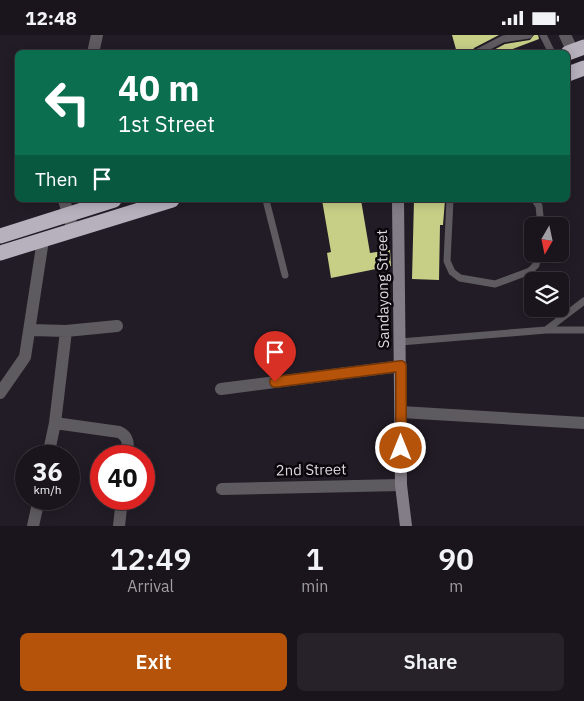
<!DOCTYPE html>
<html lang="en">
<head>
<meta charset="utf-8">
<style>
  body { margin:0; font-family:"IBM Plex Sans",sans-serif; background:#272229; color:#f1f3f6; height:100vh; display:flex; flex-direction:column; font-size:19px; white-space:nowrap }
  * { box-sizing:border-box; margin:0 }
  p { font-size:16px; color:#9f9fa3 }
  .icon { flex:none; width:28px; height:28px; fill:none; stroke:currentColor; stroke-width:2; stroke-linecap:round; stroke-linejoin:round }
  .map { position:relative; height:491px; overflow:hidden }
  .side { display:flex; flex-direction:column; background:#1a151c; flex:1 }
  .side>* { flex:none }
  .guide { position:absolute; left:15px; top:15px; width:555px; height:152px; border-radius:8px; box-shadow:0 2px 12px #0003,0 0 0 1px #38343b; background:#0b6e4f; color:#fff; overflow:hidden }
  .needle { width:32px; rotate:189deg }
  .buttons { position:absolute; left:524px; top:182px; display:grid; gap:10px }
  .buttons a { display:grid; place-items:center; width:45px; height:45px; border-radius:8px; background:#1a151c; box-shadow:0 2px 12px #0003,0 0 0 1px #38343b; font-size:25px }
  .speed { position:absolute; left:15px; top:410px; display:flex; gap:10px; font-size:25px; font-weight:700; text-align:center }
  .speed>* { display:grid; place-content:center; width:65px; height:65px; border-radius:50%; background:#1a151c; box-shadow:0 2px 12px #0003,0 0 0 1px #38343b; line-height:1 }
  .speed small { font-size:12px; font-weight:400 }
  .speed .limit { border:8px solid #d22; background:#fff; color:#111 }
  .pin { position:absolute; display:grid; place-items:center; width:42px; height:42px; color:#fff; margin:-51px -21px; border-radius:50% 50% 50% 0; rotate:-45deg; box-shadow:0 0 5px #0007 }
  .pin .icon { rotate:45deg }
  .me { position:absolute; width:55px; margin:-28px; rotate:0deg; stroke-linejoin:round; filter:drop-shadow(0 0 4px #0008) }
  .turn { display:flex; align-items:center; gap:18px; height:105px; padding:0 20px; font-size:22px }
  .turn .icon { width:65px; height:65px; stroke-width:2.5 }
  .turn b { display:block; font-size:35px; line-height:42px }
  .then { display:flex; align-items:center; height:48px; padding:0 20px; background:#0003; gap:10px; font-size:19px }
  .eta { display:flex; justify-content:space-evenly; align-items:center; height:85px; text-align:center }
  .eta b { font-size:30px; font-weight:600; line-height:35px }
  .cta { display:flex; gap:10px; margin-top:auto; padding:10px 20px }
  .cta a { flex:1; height:58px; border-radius:8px; background:#b45309; color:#fff; font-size:20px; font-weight:600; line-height:58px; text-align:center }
  .cta a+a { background:#272229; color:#f1f3f6 }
  .status { display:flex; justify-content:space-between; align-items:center; height:35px; padding:0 25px; background:#1a151c; direction:ltr }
  .status svg { height:14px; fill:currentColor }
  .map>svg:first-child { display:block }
  .building { fill:#c7cf87 }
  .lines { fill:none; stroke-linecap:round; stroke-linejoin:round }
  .lane { stroke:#5e5b60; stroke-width:7 }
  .street { stroke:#5e5b60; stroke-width:12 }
  .secondary { stroke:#827d86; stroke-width:12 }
  .highway { stroke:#b7b0bd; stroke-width:15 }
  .route-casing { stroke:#753606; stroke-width:12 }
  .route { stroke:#b45309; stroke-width:9 }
  .labels { text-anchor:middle; stroke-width:5; stroke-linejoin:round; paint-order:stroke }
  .street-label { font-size:15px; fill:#dbd7de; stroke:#0a070c }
</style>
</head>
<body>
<div class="status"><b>12:48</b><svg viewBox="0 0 49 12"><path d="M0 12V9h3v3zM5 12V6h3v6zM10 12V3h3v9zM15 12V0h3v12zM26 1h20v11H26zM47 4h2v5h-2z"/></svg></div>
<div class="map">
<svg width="584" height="491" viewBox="0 0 584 491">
  <rect width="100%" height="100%" fill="#221c26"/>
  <path class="building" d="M452,0H499L474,13L471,18H457Z
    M534,0H538L539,4L502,18H488L505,9L530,5Z
    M322,165H361L370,218L390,215L391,231L331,243L327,218L331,217Z
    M414,165H445L443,190H440L439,245L412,244Z
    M280,321L283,338L269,340L266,324Z"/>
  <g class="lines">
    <path class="lane" d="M543,0L552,18
      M476,18L503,4L529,0
      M266,165L285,240
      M450,165L447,226L452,237L460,243L495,249L530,236L536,230L538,219
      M535,165L539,171L541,191
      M546,295H584
      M400,307L546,295L584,266"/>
    <path class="street" d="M565,0L573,17
      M93,18L97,0
      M64,165L73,195
      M31,295L66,296L117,291
      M221,354L401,331
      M0,358L25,322L43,205
      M401,377L584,388
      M55,388L119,397C130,402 128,411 127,421
      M48,421L55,388L66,296
      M222,454L401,450
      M33,491L39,464
      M119,491L122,464"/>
    <path class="secondary" d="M398,165L401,450L406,491"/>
    <path class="highway" d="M568,18L584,12
      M568,39L584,33
      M0,201L114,165
      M0,218L172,165"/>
  </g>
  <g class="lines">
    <defs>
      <path id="route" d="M275,347L401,331V413"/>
    </defs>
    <use href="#route" class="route-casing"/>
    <use href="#route" class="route"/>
  </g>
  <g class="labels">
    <g class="street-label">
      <text transform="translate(383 254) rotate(-91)" y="5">Sandayong Street</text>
      <text transform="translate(311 435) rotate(-1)" y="5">2nd Street</text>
    </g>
  </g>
</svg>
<div class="buttons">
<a><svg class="needle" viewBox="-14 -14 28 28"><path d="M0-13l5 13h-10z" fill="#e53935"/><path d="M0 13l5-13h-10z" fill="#9f9fa3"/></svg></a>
<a><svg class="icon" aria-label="layers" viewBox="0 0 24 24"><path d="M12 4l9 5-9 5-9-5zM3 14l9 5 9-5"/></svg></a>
</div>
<div class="speed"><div>36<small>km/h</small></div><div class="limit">40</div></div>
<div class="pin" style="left:275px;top:347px;background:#d93025"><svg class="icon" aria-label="arrive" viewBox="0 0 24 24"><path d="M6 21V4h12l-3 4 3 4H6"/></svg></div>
<svg class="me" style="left:401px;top:413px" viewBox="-20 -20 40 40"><circle r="17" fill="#b45309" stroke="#fff" stroke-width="3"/><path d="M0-11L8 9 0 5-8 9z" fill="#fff"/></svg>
<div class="guide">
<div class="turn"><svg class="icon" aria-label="left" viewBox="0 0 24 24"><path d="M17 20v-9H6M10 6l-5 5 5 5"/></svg><div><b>40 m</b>1st Street</div></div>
<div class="then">Then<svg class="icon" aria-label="arrive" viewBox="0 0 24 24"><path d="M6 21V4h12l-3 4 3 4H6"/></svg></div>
</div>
</div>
<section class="side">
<div class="eta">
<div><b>12:49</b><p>Arrival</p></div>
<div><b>1</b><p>min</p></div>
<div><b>90</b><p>m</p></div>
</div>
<div class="cta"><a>Exit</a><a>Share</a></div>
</section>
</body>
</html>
